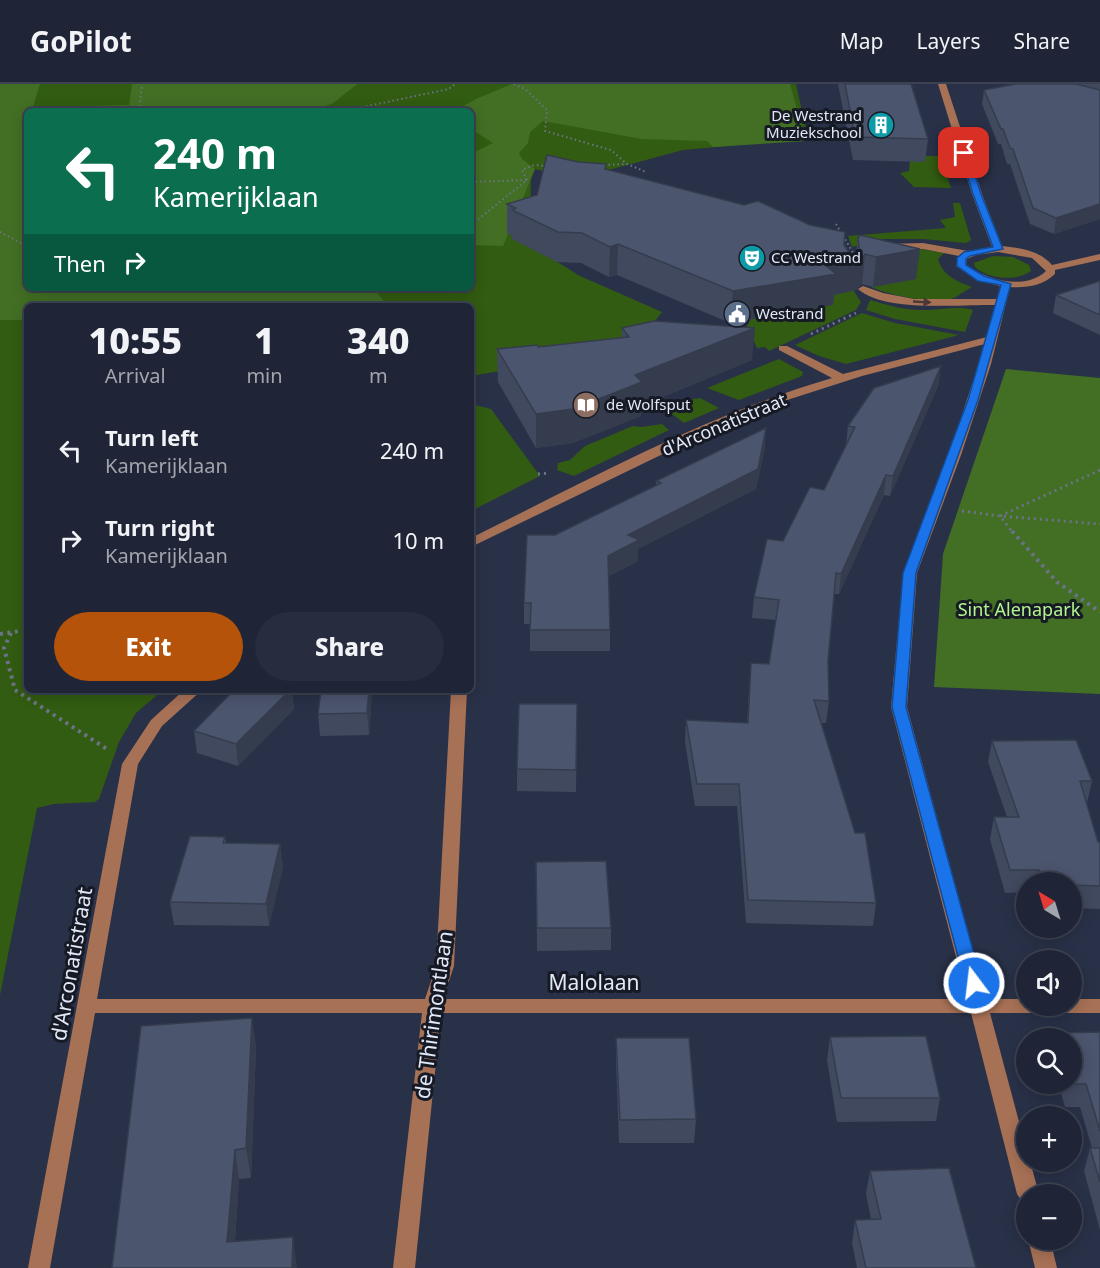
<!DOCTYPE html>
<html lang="en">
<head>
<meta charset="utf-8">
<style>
  body { margin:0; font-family:"Noto Sans",sans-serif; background:#272d3e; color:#f1f3f6; height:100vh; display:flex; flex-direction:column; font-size:22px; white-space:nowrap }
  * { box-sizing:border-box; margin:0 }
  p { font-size:20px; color:#a1a5ad }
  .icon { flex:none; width:33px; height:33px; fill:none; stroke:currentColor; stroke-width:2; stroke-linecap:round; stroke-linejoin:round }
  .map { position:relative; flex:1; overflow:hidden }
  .details { position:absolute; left:24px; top:219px; width:450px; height:390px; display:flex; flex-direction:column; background:#1f2536; border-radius:9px; box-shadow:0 3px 15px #0003,0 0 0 2px #3c4251 }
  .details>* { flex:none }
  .hud { position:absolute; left:24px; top:24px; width:450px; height:183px; border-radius:9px; box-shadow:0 3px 15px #0003,0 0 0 2px #3c4251; background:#0b6e4f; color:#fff; overflow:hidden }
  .needle { width:39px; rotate:322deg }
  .fabs { position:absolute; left:1016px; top:788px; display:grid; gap:12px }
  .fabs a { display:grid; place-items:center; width:66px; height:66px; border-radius:50%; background:#1f2536; box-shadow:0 3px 15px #0003,0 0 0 2px #3c4251; font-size:30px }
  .pin { position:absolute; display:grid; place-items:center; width:51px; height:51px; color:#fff; margin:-26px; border-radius:12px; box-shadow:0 3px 9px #0006 }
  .me { position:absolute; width:66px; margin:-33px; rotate:345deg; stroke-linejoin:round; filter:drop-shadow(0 0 4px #0008) }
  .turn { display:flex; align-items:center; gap:21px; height:126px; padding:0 30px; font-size:27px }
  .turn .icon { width:78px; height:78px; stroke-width:2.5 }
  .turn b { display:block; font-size:42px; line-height:51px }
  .then { display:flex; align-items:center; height:57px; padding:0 30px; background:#0003; gap:12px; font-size:22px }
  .eta { display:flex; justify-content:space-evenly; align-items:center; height:102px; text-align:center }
  .eta b { font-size:36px; font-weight:800; line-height:42px }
  .action { display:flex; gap:12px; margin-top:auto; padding:12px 30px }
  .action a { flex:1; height:69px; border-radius:36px; background:#b45309; color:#fff; font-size:24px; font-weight:800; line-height:69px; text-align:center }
  .action a+a { background:#272d3e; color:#f1f3f6 }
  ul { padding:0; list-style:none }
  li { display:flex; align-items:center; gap:18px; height:90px; padding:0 30px }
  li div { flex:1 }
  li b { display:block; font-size:22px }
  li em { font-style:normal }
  header { display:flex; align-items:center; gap:36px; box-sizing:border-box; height:84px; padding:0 30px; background:#1f2536; border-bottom:2px solid #3c4251 }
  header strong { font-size:28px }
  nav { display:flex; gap:33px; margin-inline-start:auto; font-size:21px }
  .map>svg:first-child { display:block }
  .green { fill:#325c11; fill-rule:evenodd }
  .forest { fill:#426f24 }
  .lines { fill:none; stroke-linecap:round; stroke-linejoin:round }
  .path-far2 { stroke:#6c7387; stroke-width:2; stroke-dasharray:1.5 3; stroke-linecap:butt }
  .path-far1 { stroke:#6c7387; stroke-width:3; stroke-dasharray:2 4; stroke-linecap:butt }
  .path { stroke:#6c7387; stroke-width:4; stroke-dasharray:3 4.5; stroke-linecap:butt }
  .minor { fill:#a77156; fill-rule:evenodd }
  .wall { fill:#41495f }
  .shaded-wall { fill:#353c4d }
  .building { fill:#4c556e; stroke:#353c4d; stroke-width:1.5 }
  .oneway { fill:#493836 }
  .route { fill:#1a73e8; stroke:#114b97; stroke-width:1.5 }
  .labels { text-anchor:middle; stroke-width:6; stroke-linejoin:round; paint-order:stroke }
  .far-poi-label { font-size:15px; fill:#e2e8f7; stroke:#161a24; text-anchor:start }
  .street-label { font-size:18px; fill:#e2e8f7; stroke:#161a24 }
  .park-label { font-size:18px; fill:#b4f48f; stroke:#161a24 }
  .near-street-label { font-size:21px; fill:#e2e8f7; stroke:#161a24 }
</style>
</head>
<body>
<header>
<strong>GoPilot</strong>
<nav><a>Map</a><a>Layers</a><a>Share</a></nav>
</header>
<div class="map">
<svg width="1100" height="1184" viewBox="0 0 1100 1184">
  <rect width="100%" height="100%" fill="#293148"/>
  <path class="green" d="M0,0H796L808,55L683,66L605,87L563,92L535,85L531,95L530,161L580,192L662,228L655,237L684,255L471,292V222H27V606H163L136,629L119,658L99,715L95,718L54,720L37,724L0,911ZM27,27H471V204H27Z
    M924,72H940L951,104L914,103L900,89L909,87L910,77Z
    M953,119H960L971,156L966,159L923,155H883L852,163L848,152L946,144L940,136L955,133Z
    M921,165L944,169L938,175C943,192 956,197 972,203C966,206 961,210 956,213C937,222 889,211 871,203L883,201L856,180Z
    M993,172L1013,173L1029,181L1031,187C1016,198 988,195 975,183L974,179Z
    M853,206L861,218L856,226L769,267L765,263L757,264L747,242L751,235L804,226L833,211Z
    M870,216C887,221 904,226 921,226C938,227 957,221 973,226L965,248L895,235L866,226Z
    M862,229L895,239L959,251L846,280L819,272L795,261Z
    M779,275L803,288L802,292L739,316L707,304Z
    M700,314L719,324L684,339L660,321Z
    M471,320L491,325L540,392L471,427Z
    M662,340L669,346L574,392L557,386L558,379L570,376L585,362L633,342L642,343Z"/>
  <path class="forest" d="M0,0H40L33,23L129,21L132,0H357L332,20L305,27H27V204H373L388,222H27V236H0Z
    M512,0H790L806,57L713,63L707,57L642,55L543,37L530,48L528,59L519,69L522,75L535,85L503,162L471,161V70L493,59L471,45V27H454L476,15Z
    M1006,285L1100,294V610L934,603L943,470Z"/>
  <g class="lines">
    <path class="path-far2" d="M514,0L525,5L547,26L545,47L611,66L627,80
      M139,27L142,0
      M344,27L449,5L455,0
      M604,81L627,80L646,88
      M527,96L522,86L534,81L548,82
      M471,98L527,96
      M836,140L855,172
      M471,141L527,96
      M0,148L27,162"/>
    <path class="path-far1" d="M811,250L856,229
      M1100,386L1000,432L1100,440
      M538,390L550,389
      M962,427L1000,432L1013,449"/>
    <path class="path" d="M1012,447L1057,498L1100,528
      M11,549L4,564L15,606L107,665
      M0,550L27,546"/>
    <path class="minor" d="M938,0H946L982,110L1002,162C1020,164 1039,166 1052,181L1100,170V176L1055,186V190C1042,202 1027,204 1010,203L991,280L961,371L917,489L907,623L986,915H1026V921H1071V915H1100V929H990L1026,1064V1077H1030L1039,1110H1026V1118L1021,1116L1017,1110L971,929H441L415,1184H393L422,929H95L50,1184H28L122,680L151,636L184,606H202L162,642L138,680L97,915H425L436,882L451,606H467L454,882L443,915H967L891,623L903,489L949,371L985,260L862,292L784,317L667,368L471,463V454C588,396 706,331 832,294L779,266V262H787L843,290L987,253L995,221C959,220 885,229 858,205L863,202L883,209L914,215H997L1000,202L976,196L956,182L959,172L923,165L885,166L880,163L885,160L923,159L968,167L992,163L972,110ZM998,168L1032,174L1046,187C1025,207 987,196 966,181L967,175L976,171Z
      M1028,1155H1050L1057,1184H1035Z"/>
  </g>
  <path class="wall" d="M838,0H911L928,55L925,78L853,76Z
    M1016,0H1100V135L1054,150L1030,140L1010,80H1007L1001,60H998L982,20L984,6Z
    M606,85L844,161L850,170L856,169L858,155L916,195L873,203L862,200L856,206L834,211L833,221L730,239L617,191L609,193L581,179L557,178L512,155V152L507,149V120L537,111Z
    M1100,197V251L1053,229L1056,211Z
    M622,244L752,276L641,322V332L573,359L536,364L498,298L497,265L538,263L622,253Z
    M939,300L890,412L884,411L839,510H834L828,577L829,617L826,639H821L876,819L873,842L746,839L737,722H695L685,658L686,636L747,639L751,579L769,580L776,536L752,534L754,513L783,457L824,406L846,361L848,342Z
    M765,363L756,405L638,465V477L609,492L610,546V567H530V540H524V519L555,451L656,401V397Z
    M234,606H292L294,625L238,682L197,669L194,647Z
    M321,606H372L369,651L320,652L318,630Z
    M577,620L576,708L517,707V685Z
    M992,657L1092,697L1087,719L1098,758H1100V825L1071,824V798H1026V808L1005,809L990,755L994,733H1007L988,678Z
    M225,753L226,759L280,760L283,783L269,842L174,841L170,818Z
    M536,778L611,844V866L537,867Z
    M252,934L256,964L251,1094L239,1095L235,1158L112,1184Z
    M1100,948V1146L1084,1087L1090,1064H1092L1080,1023H1065L1058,999H1071V954H1053L1055,949Z
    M830,953L940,1014L936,1037L837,1038L827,976Z
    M616,954L696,1035L694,1059H619L616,978Z
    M870,1087L976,1184H857L852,1159L855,1136L871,1135L866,1110Z"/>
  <path class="shaded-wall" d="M1100,120V135L1054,150L1056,134Z
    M618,160L617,191L609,193L610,163Z
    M920,165L916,195L873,203L876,173Z
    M865,170L862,200L856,206L834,211L833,221L730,239L733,207L826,182Z
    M755,244L752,276L641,322V332L573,359L536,364V330Z
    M941,282L939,300L890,412L893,392Z
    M766,344L765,363L756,405L638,465V477L608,492V472L628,451Z
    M886,391L884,411L839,510L841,490Z
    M290,606H292L294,625L238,682L236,660Z
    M369,606H372L369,651L367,629Z
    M280,760L283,783L269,842L266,820Z
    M252,934L256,964L251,1094L246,1064Z
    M235,1066L239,1095L233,1184L227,1158Z
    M293,1153L297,1184H292Z"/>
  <path class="building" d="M845,0H911L928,55L855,53Z
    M1016,0H1076L1100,6V120L1056,134L1033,124L1013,65L1010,64L1003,45H1001L984,6Z
    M547,71L578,78L606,80L605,85L744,121L758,117L810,141L845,148L844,161L850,170L860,169L858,155L860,151L920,165L876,173L865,170L859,176L826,182L836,190L733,207L618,160L610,163L582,149L558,148L512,126L516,124L507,120L537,111Z
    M1100,197V231L1056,211Z
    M654,237L755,244L635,291L642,298L573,325L536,330L497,265L537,261L538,263L629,253L622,244Z
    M941,282L893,392L886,391L841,490L836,489L828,577L829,617L814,616L855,749H865L876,819L748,816L739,700H697L686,636L748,639L751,579L769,580L779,516L754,513L767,455L783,457L810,403L824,406L855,343L848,342L874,304Z
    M766,344L758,385L628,451L639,456L608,472L610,546H530L531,519H524L527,451H555L661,399L656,397Z
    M234,606H290L236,660L194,647Z
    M321,606H369L367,629L318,630Z
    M519,620H577L576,686L517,685Z
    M1076,656L1092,697H1080L1098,758H1100V802L1071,801V798H1043L1039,786H1010L994,733H1019L992,657Z
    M190,752L225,753L223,759L280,760L266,820L170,818Z
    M606,777L611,844H537L536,778Z
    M252,934L246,1064L235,1066L227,1158L293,1153L292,1184H112L141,942Z
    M1100,948V1047L1086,1000H1071V954H1056L1055,949Z
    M926,952L940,1014H841L830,953Z
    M616,954H689L696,1035L620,1036Z
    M1090,1064H1100V1098Z
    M949,1084L976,1184H866L855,1136L881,1135L870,1087Z"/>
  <defs><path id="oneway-solid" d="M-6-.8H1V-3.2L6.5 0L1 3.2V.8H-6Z" transform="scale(1.5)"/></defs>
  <use class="oneway" href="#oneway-solid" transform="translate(922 218) rotate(3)"/>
  <path class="route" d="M964,66L968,69L981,110L1003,165L970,172L966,175V181L984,192L1011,200L978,316L916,489L906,623L982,899L980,904L974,906L968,904L965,899L892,623L903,489L968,316L1001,201L978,197L957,182V174L964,168L993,163L973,110L960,69Z"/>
  <defs>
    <symbol id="building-disc" viewBox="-11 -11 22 22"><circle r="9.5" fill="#0f9aa8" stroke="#161a24"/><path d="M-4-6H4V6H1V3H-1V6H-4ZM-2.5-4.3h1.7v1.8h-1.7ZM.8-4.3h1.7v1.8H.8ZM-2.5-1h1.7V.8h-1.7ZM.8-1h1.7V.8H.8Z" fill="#fff"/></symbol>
    <symbol id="theatre-disc" viewBox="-11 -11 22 22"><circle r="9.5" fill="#0f9aa8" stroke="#161a24"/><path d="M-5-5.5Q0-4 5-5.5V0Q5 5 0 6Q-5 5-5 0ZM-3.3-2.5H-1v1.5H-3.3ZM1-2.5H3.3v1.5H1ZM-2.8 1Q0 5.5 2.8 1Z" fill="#fff"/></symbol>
    <symbol id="civic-disc" viewBox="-11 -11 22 22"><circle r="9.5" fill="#5c6f8a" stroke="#161a24"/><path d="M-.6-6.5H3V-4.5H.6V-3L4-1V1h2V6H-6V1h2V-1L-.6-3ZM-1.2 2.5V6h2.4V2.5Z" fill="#fff"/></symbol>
    <symbol id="library-disc" viewBox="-11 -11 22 22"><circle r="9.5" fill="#8d6e63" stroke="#161a24"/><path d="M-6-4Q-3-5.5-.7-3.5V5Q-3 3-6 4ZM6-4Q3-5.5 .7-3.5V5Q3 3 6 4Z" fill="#fff"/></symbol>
  </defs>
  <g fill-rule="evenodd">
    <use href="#building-disc" x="866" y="26" width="30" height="30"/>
    <use href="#theatre-disc" x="737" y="159" width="30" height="30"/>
    <use href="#civic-disc" x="722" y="215" width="30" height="30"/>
    <use href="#library-disc" x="571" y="306" width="30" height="30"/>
  </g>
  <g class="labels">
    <g class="far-poi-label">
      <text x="862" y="37" text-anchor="end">De Westrand<tspan x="862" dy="17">Muziekschool</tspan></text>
      <text x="771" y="179">CC Westrand</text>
      <text x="756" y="235">Westrand</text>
      <text x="606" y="326">de Wolfsput</text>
    </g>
    <g class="street-label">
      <text transform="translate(724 341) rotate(-23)" y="6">d'Arconatistraat</text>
    </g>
    <g class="park-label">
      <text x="1019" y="532">Sint Alenapark</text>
    </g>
    <g class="near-street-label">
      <text transform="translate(72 880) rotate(-80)" y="7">d'Arconatistraat</text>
      <text x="594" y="906">Malolaan</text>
      <text transform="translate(434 931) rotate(-82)" y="7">de Thirimontlaan</text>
    </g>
  </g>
</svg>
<div class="fabs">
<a><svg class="needle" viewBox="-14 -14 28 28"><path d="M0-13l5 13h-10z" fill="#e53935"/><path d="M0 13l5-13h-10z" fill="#a1a5ad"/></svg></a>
<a><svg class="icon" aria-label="sound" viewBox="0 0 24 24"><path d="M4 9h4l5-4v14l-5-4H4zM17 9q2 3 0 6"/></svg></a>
<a><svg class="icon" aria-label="search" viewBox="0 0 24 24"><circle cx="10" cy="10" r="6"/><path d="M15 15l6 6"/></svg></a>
<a>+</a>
<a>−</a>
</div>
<div class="pin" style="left:964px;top:69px;background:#d93025"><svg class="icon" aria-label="arrive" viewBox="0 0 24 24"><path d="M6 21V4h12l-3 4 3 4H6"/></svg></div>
<svg class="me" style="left:974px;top:899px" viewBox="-20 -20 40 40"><circle r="17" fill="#1a73e8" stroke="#fff" stroke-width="3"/><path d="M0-11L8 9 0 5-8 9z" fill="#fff"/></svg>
<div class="hud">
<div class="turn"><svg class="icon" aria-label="left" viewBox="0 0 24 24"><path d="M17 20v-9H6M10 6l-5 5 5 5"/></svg><div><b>240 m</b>Kamerijklaan</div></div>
<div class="then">Then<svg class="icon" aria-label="right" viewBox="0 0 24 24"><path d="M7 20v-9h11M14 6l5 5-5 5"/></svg></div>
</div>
<section class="details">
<div class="eta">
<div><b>10:55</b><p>Arrival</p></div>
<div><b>1</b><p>min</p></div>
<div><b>340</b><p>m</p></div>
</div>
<ul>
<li><svg class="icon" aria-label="left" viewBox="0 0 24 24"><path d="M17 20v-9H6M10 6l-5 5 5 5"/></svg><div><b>Turn left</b><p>Kamerijklaan</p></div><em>240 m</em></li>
<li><svg class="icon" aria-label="right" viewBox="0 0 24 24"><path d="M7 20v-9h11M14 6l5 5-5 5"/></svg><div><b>Turn right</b><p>Kamerijklaan</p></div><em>10 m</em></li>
</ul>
<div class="action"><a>Exit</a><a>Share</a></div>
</section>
</div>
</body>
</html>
